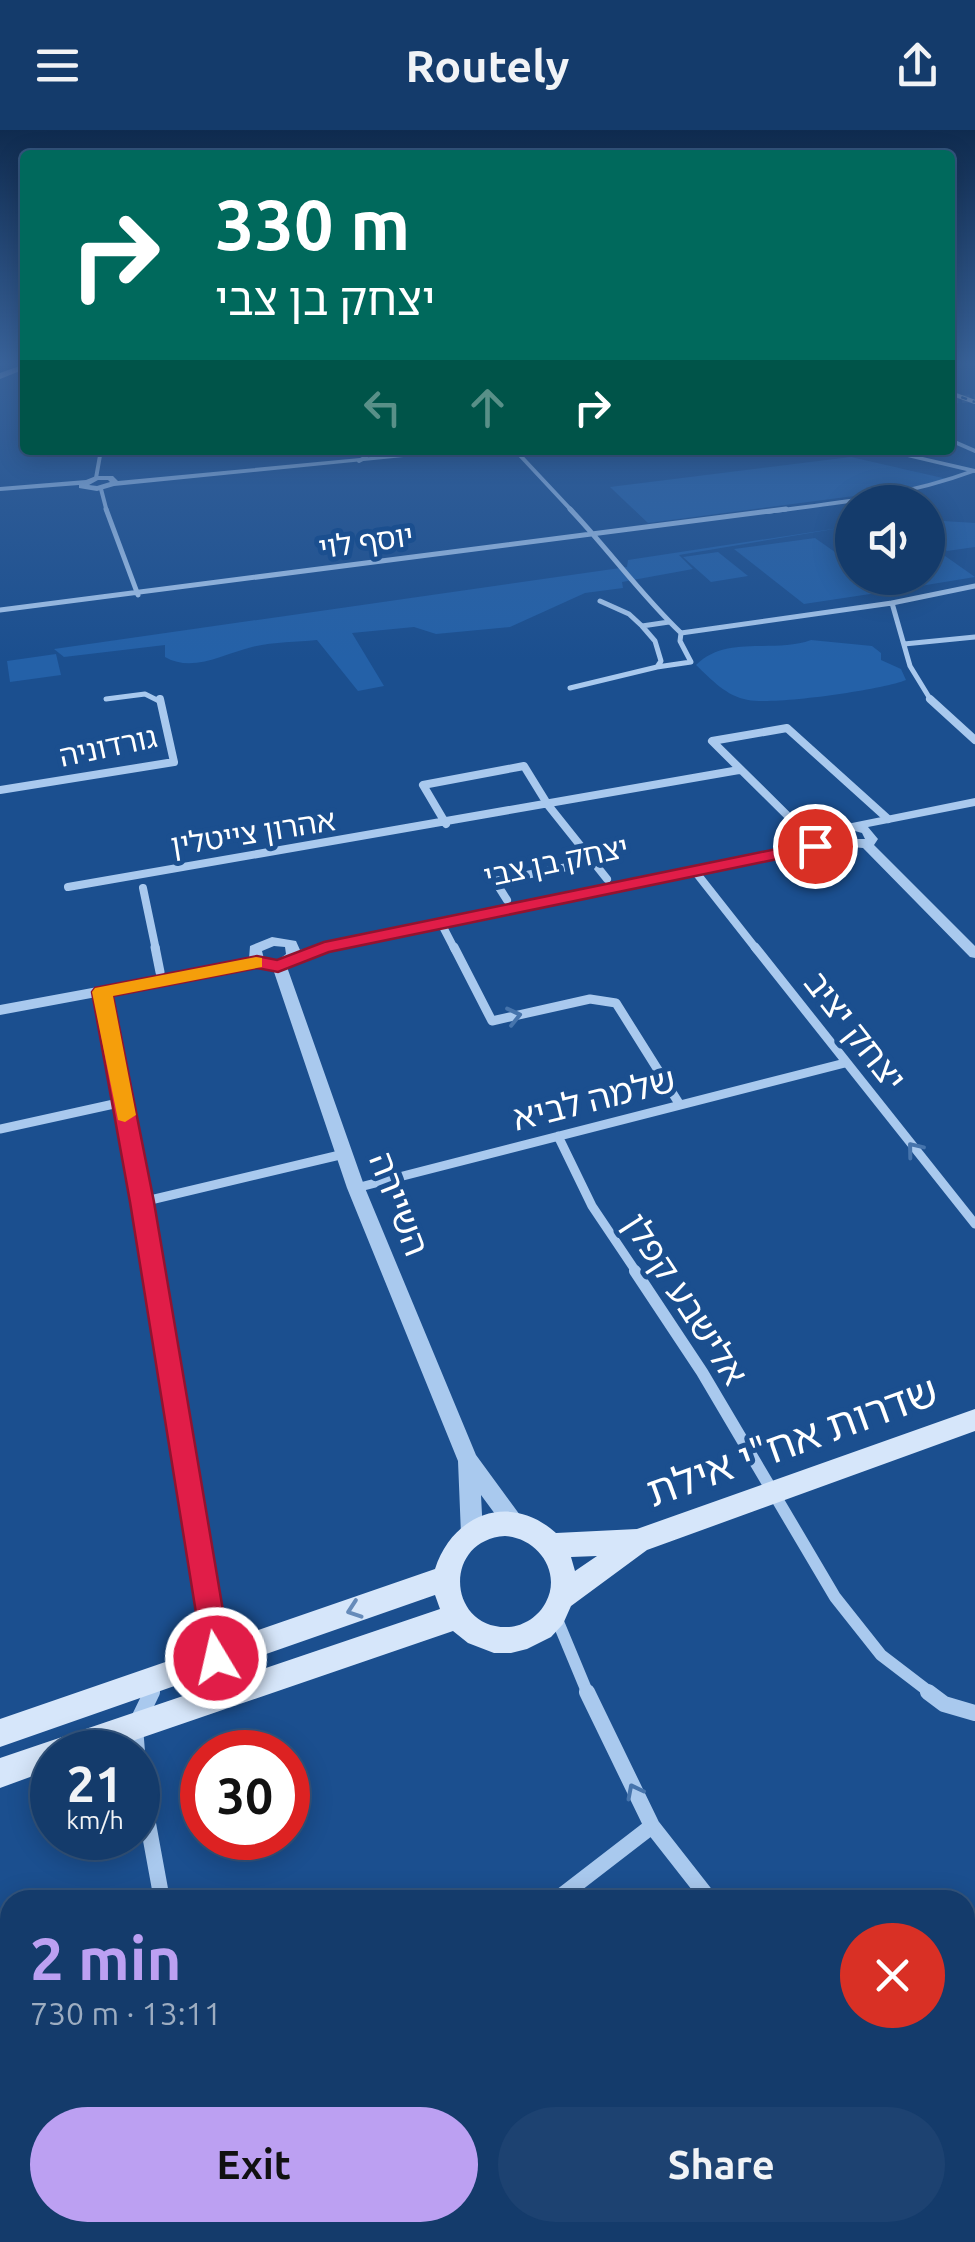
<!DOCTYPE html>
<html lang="en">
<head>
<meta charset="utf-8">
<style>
  body { margin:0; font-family:Ubuntu,"Noto Sans Hebrew",sans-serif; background:#1d4271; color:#f1f3f6; height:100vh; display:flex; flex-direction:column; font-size:38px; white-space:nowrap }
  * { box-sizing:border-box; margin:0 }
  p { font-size:32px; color:#9dadc1 }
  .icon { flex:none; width:55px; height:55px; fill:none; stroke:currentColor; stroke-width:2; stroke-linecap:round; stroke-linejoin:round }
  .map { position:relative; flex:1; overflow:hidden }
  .details { position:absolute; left:0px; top:1760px; width:975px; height:352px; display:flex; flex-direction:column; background:#143b6b; border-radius:30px 30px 0 0; box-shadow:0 5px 25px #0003,0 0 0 2px #33557e }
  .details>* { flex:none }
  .guide { position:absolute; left:20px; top:20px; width:935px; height:305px; border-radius:10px; box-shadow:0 5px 25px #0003,0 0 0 2px #33557e; background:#00695c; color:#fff; overflow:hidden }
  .buttons { position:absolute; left:835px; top:355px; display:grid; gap:20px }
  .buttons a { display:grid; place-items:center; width:110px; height:110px; border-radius:50%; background:#143b6b; box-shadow:0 5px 25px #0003,0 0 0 2px #33557e; font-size:50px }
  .speed { position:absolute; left:30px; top:1600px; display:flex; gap:20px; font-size:50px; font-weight:700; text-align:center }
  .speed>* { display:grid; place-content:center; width:130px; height:130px; border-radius:50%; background:#143b6b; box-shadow:0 5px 25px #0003,0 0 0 2px #33557e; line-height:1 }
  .speed small { font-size:25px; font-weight:400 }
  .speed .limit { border:15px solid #d22; background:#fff; color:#111 }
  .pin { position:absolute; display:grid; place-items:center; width:85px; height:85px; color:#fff; margin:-42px; border:5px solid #fff; border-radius:50%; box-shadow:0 2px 10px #0007 }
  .me { position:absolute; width:110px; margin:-55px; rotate:351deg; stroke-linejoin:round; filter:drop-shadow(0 0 8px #0008) }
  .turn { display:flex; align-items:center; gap:35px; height:210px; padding:0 30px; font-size:45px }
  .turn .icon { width:130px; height:130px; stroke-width:2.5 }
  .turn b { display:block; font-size:70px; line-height:85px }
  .lanes { display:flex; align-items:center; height:95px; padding:0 30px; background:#0003; justify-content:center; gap:50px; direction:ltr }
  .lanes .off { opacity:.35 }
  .round { display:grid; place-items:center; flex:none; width:105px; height:105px; border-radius:52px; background:#1d4271 }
  .overview { display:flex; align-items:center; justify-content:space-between; height:170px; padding:0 30px }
  h1 { font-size:60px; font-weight:700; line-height:75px; color:#bca0f2 }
  .action { display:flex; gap:20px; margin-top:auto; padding:20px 30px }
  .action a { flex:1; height:115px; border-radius:60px; background:#bca0f2; color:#111; font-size:40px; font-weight:700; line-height:115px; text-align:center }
  .action a+a { background:#1d4271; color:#f1f3f6 }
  header { display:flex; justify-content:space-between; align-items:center; height:130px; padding:0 30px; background:#143b6b; font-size:45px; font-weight:700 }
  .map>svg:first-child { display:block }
  .green { fill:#2461a8 }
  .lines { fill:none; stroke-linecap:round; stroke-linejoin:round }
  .tertiary-tunnel { stroke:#3d69a0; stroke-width:8; stroke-dasharray:8 4; stroke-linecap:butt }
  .minor-far5 { stroke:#a9c9ee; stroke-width:4 }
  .minor-far4 { stroke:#a9c9ee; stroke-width:5 }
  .minor-far3 { stroke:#a9c9ee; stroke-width:8 }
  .minor-far2 { stroke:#a9c9ee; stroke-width:9 }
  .minor-far1 { stroke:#a9c9ee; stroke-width:12 }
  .minor { stroke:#a9c9ee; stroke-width:16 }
  .tertiary { fill:#a9c9ee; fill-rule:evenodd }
  .secondary { fill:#d6e6fa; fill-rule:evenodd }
  .trunk { fill:#f8faff; fill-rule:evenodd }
  .rail-casing { stroke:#fff; stroke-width:4 }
  .rail { stroke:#1b4f8f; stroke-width:2.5; stroke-dasharray:6; stroke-linecap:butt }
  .oneway { stroke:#4674ac }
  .oneway2 { stroke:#668bba }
  .route { fill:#e11d48; stroke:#92132f; stroke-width:2.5 }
  .slow { fill:#f59e0b }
  .labels { text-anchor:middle; stroke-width:10; stroke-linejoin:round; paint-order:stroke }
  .far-street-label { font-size:30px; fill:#fff; stroke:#1b4f8f }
  .street-label { font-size:35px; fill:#fff; stroke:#1b4f8f }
  .near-street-label { font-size:42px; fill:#fff; stroke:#1b4f8f }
</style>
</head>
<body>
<header><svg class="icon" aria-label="menu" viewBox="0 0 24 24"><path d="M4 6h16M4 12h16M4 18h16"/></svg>Routely<svg class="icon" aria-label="share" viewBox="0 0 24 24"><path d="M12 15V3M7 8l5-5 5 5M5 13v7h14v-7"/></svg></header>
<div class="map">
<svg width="975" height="2112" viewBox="0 0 975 2112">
  <rect width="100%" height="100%" fill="#1b4f8f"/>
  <path class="green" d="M851,327L947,349L900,360L648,393L610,357Z
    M928,390L975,393V417L947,421L928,406Z
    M852,396L679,425L693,439L622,452L623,458L585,463L510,497L436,504L414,497L352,503L384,556L358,561L317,510C296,512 273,512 252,517C223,524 193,543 165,527V515L64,527L54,519L627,437L628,430Z
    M815,408L852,434V448H871L890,461L804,474L734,419Z
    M928,414L975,447L896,460L879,448H928Z
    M718,422L748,446L711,452L683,427Z
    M811,510L872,516L881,523V530L901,539L906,550C881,560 776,575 748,570C726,566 712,550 696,535C727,504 773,524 811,510Z
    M56,524L61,545L10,552L7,531Z
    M965,1992L975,1996V2112H317L313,2103L965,2102Z"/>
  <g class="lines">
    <path class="tertiary-tunnel" d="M950,270L975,268"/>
    <path class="minor-far5" d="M950,310L975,321
      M515,320L573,382
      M359,331L366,327L361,320
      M96,348L101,320
      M101,359L107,382
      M766,382C837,373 906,366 973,341"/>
    <path class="minor-far4" d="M106,379L138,465
      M570,379C609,420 641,465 681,503L892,473L975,456
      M600,471L629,484L642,496
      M892,473L910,536L932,572
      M0,480L786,379
      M904,514L975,507
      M657,537L691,532L680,511L681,503
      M570,558L657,537L661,531L655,511L642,496L669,492
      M106,569L145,564L161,572"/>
    <path class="minor-far3" d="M930,569L975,610
      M0,660L174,632L160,569
      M446,694L423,655L524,636L548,675L607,749
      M810,708L712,611L787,598L888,689
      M694,740L757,820
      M68,757L739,640
      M143,758L156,820
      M507,770L495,751L593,732
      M441,793L455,820"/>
    <path class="minor-far2" d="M155,817L160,842
      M454,817L492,891L590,869L616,873L680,975
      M755,817L975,1094
      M102,862L153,1143
      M0,999L123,972
      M558,1006L592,1076L637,1143
      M356,1058L845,933
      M142,1072L344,1024"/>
    <path class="minor-far1" d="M153,1141L215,1526
      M635,1141L702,1242L835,1467L881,1525L932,1564
      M556,1487L588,1564
      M151,1564L154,1557"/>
    <path class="minor" d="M587,1562L652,1696L710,1770
      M928,1562L944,1574L975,1583
      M137,1622L135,1597L152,1562
      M138,1639L162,1770
      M556,1770L652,1696
      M965,1954L975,1958
      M269,2102L273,2112
      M97,2112L111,2102"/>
    <path class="tertiary" d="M445,320H473L114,356L97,361L79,358V355L0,361V357L86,350L96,346H113L118,351ZM98,350H108L110,352L97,356L89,355Z
      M878,320H892L975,339V343Z
      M975,668V676L868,697L878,709L874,715L975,816V828L970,827L863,718L841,716L694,744L299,829L287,837L365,1058L476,1325L528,1396L525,1403L517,1406L509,1403L481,1365L483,1404L480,1411L472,1415L464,1411L461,1404L458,1331L347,1058L273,839L257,837L0,885V875L249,829L250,816L272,807L296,811L300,820L694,736L832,710L827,703L842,692L852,693ZM848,699L862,703L865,709H845L841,704ZM274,816L285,817L286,824L277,831L264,829L262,821Z"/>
    <path class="secondary" d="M975,1279V1301L647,1420L571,1476L563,1494L551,1507L527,1519L511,1523H494L468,1513L453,1501L100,1622H52V1639L0,1658V1628L440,1479L435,1465L0,1617V1589L435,1439C453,1383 511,1362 556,1403L637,1399ZM505,1406C537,1408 562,1441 546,1472C539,1486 524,1496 509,1497C447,1500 442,1410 505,1406ZM597,1426L575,1441L571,1427Z"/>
    <path class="trunk" d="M25,234V239L0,249V243Z"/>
    <defs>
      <path id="rail" d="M950,263L975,272"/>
    </defs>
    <use href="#rail" class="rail-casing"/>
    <use href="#rail" class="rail"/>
  </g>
  <defs><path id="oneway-chevron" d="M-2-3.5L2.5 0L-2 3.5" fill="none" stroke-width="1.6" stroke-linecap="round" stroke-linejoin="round" transform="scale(2.5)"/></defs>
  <g class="oneway">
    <use href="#oneway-chevron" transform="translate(514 886) rotate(-13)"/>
    <use href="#oneway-chevron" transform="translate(914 1019) rotate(-129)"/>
    <use href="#oneway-chevron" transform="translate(634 1661) rotate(-117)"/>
  </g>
  <use class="oneway2" href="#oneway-chevron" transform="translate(354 1480) rotate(161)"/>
  <linearGradient id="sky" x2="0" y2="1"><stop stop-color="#0f2b4f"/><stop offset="0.44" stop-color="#39639b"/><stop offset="1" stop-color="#39639b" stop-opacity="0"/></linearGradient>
  <rect width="975" height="530" fill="url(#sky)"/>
  <path class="route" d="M815,711L823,716L821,720L329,822L278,842L257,838L113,866L154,1072L231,1528L227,1539L216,1543L205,1539L130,1072L92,862L95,858L257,826L277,830L324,812Z"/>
  <path class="slow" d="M256,827L262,828V837L113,866L136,985L125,992L118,990L92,862L95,858Z"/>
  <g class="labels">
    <g class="far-street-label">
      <text transform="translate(366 412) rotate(-8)" y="10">יוסף לוי</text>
      <text transform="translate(108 617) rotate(-12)" y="10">גורדוניה</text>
      <text transform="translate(253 703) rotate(-9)" y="10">אהרון צייטלין</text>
      <text transform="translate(556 732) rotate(-12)" y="10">יצחק בן צבי</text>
    </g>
    <g class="street-label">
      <text transform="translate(855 901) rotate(52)" y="12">יצחק יציב</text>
      <text transform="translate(594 969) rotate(-14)" y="12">שלמה לביא</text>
      <text transform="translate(399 1074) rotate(69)" y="12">השיירה</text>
      <text transform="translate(685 1169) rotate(57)" y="12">אלישבע קפלן</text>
    </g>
    <g class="near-street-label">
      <text transform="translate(792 1311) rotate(-20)" y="15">שדרות אח"י אילת</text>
    </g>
  </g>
</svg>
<div class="buttons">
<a><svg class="icon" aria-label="sound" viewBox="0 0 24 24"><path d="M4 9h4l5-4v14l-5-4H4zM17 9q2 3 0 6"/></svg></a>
</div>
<div class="speed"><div>21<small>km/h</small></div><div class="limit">30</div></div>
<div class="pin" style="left:815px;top:716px;background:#d93025"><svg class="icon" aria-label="arrive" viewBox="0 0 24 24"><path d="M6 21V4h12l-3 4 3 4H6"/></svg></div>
<svg class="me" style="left:216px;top:1528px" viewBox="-20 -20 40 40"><circle r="17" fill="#e11d48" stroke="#fff" stroke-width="3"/><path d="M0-11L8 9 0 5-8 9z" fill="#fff"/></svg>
<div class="guide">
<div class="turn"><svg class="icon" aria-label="right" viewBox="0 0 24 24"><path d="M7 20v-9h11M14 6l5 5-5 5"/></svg><div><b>330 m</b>יצחק בן צבי</div></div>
<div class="lanes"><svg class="icon off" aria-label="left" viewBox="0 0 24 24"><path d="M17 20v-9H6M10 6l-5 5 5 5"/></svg><svg class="icon off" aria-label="ahead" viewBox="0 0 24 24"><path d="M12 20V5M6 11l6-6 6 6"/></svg><svg class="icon" aria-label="right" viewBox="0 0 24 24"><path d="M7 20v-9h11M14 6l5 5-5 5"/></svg></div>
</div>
<section class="details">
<div class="overview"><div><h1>2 min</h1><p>730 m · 13:11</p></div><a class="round" style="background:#d93025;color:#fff"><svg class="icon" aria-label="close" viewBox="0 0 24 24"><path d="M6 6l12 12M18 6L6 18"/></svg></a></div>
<div class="action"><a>Exit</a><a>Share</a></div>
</section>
</div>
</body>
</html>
